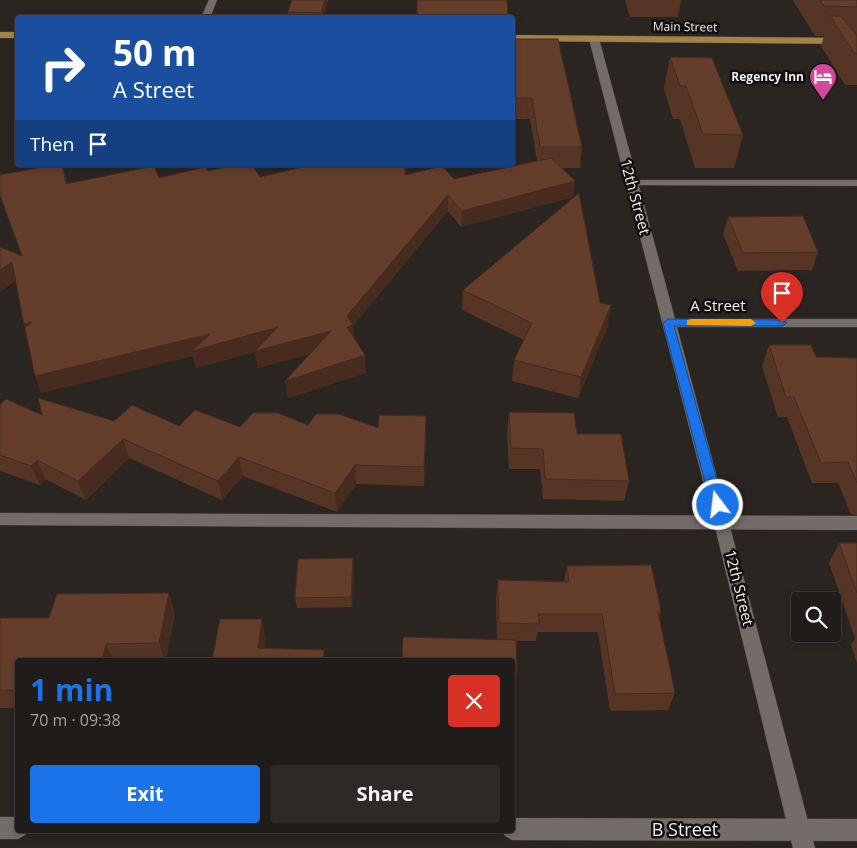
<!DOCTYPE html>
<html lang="en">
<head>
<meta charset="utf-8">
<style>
  body { margin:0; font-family:"Open Sans",sans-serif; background:#2d2927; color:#f1f3f6; height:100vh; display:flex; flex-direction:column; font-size:19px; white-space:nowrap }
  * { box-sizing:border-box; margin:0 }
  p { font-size:16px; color:#a2a1a2 }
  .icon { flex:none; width:28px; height:28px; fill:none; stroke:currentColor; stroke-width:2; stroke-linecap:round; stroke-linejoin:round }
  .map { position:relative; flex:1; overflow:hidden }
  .panel { position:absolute; left:15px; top:658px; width:500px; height:175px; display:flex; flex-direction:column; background:#201c1a; border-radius:5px; box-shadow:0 2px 8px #0003,0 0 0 1px #3d3a39 }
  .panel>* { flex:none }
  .hud { position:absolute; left:15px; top:15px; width:500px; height:152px; border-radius:5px; box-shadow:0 2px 8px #0003,0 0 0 1px #3d3a39; background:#1a4fa0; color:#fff; overflow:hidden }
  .fabs { position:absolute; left:791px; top:592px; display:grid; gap:10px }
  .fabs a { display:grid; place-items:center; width:50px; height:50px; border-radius:5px; background:#201c1a; box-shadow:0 2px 8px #0003,0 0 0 1px #3d3a39; font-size:25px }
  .pin { position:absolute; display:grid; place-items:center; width:42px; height:42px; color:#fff; margin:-51px -21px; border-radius:50% 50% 50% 0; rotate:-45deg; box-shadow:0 0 5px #0007 }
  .pin .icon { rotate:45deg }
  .me { position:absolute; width:55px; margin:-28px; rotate:345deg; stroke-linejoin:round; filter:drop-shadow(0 0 4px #0008) }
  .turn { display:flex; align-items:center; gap:18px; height:105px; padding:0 15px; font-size:22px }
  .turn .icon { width:65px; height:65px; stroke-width:2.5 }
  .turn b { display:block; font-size:35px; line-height:42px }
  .then { display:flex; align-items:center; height:48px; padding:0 15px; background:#0003; gap:10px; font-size:19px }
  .round { display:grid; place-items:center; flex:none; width:52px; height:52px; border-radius:5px; background:#2d2927 }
  .headline { display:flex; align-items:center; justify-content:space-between; height:85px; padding:0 15px }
  h1 { font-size:30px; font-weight:700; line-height:38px; color:#1a73e8 }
  .button { display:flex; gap:10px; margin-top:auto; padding:10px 15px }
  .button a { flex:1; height:58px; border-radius:5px; background:#1a73e8; color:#fff; font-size:20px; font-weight:700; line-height:58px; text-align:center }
  .button a+a { background:#2d2927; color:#f1f3f6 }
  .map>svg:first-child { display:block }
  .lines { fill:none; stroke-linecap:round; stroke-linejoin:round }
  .lane-casing { stroke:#494442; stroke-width:1 }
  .street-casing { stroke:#494442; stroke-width:1 }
  .secondary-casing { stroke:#494442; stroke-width:1 }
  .primary-casing { stroke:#494442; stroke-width:1 }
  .lane { fill:#736c68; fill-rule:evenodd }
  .street { fill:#736c68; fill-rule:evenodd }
  .secondary { fill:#736c68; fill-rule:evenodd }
  .primary { fill:#a48346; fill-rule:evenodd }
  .wall { fill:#563525 }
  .shaded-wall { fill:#462b1e }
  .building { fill:#643e2b; stroke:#462b1e }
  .route { fill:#1a73e8; stroke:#114b97 }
  .slow { fill:#f59e0b }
  .labels { text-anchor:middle; stroke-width:5; stroke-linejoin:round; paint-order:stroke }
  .far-street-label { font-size:12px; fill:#f2eeec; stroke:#120f0e }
  .far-poi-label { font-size:12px; font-weight:bold; fill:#f2eeec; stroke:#120f0e; text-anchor:end }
  .street-label { font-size:15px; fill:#f2eeec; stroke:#120f0e }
  .near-street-label { font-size:18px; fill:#f2eeec; stroke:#120f0e }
</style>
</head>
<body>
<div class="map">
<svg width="857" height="848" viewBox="0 0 857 848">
  <rect width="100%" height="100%" fill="#2b2522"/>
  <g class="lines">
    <defs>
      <path id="lane" d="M631,180H857V186L627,185V181Z
        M0,513L857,516V530L0,525Z"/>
      <path id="street" d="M209,0H217L210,18H201Z
        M594,36L599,39L675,319H857V327H677L815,848H793L714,523L589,39Z"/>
      <path id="secondary" d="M0,817H18V830H28L25,835L18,839H0Z
        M512,818L857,819V841L512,840L505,836L502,830H512Z"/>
      <path id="primary" d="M0,32H18V38H0Z
        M512,35L857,38V44L512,41Z"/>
    </defs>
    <use href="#lane" class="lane-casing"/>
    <use href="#street" class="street-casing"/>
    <use href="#secondary" class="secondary-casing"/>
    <use href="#primary" class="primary-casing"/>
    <use href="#lane" class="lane"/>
    <use href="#street" class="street"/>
    <use href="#secondary" class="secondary"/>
    <use href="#primary" class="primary"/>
  </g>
  <path class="wall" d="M292,0H328L323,18H289L288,12Z
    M625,0H681L678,17H630Z
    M793,0H857V85H845L821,46L824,36H815Z
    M512,39L582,147L580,168H562L575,181L573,197L461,227L448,211L353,326L354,339L366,373L288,398L285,381L310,354L258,368L255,352L196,368L193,356L41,393L26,327L16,280L0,292V247L22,256L68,183L159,178L208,171L260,177L303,167V165H407L406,174L454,179L537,161L530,119H512Z
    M670,57L743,135L734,168H695L680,119H673L664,89Z
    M728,217L818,252L812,270L738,271L723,234Z
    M463,290L600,303L608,326L578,398L512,381L514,360L524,340L462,310Z
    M769,345L816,357L857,358V515L851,514L838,483H812L787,417H778L762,366Z
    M0,405L42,415L114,421L179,426L240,427L308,425L378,428L426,435L424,486L356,484L337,512L243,476L222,500L129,458L86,500L45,479L40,485L0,471Z
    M509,412L577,434L629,481L624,501L543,499L540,469H509L507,432Z
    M839,543H857V663L851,645L855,638L829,563Z
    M353,558L354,568L352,607L297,608L295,598Z
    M567,566L661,612L659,617L675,693L668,710L610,711L598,632H538L536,641H516L517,670L515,689H512V660L497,639L496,599L498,580L564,581Z
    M175,613L166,660H18V708H0V618H49Z"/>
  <path class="shaded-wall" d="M325,0H328L323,18H322L321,13Z
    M62,165L67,180L72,200L66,184Z
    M405,165H407L405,191Z
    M575,181L573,197L461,227L462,211Z
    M448,195V211L353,326L355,342L347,327V316Z
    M12,262L18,278L0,292V270Z
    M611,305L608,326L578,398L581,377Z
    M32,322L31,341L24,324Z
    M278,327L331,331L333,348L258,368L255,352L196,368L193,356L41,393L35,376L210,334Z
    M365,355L366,373L288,398L285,381Z
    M426,416V435L424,486V467Z
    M123,439L129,458L86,500L78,481Z
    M239,457L243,476L222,500L218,481Z
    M37,460L45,479L40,485L31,466Z
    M355,465L356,484L337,512L335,493Z
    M353,558L354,568L352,607L351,597Z
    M169,593L175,613L166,660H165L159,643Z
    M262,619L266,639L263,660L258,648Z
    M106,644L114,660H102Z
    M324,650L325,660H323Z"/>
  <path class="building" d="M292,0H325L321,13L288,12Z
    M417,0H507L508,18H417Z
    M820,0H857V7L824,6Z
    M830,16H841L857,36V54H855Z
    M512,39H558L582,147H540L532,98H512Z
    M670,57L712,58L743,135L703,134L686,86H680Z
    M551,158L575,181L462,211L448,195L347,316L353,325L347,327L365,355L285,381L331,331L255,351L278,327L192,351L210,334L35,376L25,328L32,322L24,324L12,262L0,270V247L22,256L0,195V175L54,165H62L66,184L154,166L159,178L205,167L208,171L235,165H252L260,177L303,167V165H405V175L442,166L454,179Z
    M579,193L600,303L611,305L581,377L514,360L532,323L463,290Z
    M803,216L818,252L743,253L728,217Z
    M769,345H811L816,357L857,358V483L848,462L821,463L794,397H786Z
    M38,398L114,421L132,405L179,426L195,410L240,427L253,413H278L308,425L316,414H339L378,428L379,415L426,416L424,467L355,465L335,493L239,457L218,481L123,439L78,481L37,460L31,466L0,455V405L6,399L42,415Z
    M509,412L574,413L577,434H621L629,481L545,479L543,449L511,448Z
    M839,543H857V593Z
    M353,558L351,597L295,598L298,559Z
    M651,565L661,612H658L675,693L615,694L602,614H538L539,624L499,623L498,580L569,582L567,566Z
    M169,593L159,643L106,644L102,660H18V690H0V618H49L57,594Z
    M220,619H262L258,648L324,650L323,660H212Z
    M403,637L516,640L517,670H512V660H402Z"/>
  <path class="route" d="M668,319L782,320L787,323L782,326H674L724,505L718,510L711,505L663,323Z"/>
  <path class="slow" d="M691,319H751L756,323L751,326L687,325V320Z"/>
  <defs>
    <symbol id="hotel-pin" viewBox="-11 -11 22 30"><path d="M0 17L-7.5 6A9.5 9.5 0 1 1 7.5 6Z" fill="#d1479c" stroke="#120f0e"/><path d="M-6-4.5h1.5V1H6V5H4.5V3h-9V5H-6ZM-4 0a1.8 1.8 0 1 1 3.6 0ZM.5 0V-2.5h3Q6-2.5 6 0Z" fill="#fff"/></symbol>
  </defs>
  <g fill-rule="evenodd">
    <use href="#hotel-pin" x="807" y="61" width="32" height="43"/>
  </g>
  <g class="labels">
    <g class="far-street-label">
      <text transform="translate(685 27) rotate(1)" y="4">Main Street</text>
    </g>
    <g class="far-poi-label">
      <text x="804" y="81">Regency Inn</text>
    </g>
    <g class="street-label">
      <text transform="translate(635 197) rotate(75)" y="5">12th Street</text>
      <text x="718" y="311">A Street</text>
      <text transform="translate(739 588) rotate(76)" y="5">12th Street</text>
    </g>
    <g class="near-street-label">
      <text x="685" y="836">B Street</text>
    </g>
  </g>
</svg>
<div class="fabs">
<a><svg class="icon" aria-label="search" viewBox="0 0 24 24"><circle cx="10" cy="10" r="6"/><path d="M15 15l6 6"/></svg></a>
</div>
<div class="pin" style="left:782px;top:323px;background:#d93025"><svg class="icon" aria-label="arrive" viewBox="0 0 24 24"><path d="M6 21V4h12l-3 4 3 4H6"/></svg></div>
<svg class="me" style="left:718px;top:505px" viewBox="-20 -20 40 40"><circle r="17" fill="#1a73e8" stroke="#fff" stroke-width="3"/><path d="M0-11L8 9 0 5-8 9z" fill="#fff"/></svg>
<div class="hud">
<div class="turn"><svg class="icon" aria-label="right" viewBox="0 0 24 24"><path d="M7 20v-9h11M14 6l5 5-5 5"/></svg><div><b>50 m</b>A Street</div></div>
<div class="then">Then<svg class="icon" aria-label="arrive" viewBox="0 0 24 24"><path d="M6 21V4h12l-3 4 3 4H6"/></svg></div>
</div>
<section class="panel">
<div class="headline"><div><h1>1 min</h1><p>70 m · 09:38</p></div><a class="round" style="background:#d93025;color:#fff"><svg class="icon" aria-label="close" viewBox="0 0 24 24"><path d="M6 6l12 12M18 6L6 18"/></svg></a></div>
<div class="button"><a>Exit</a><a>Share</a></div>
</section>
</div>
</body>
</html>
